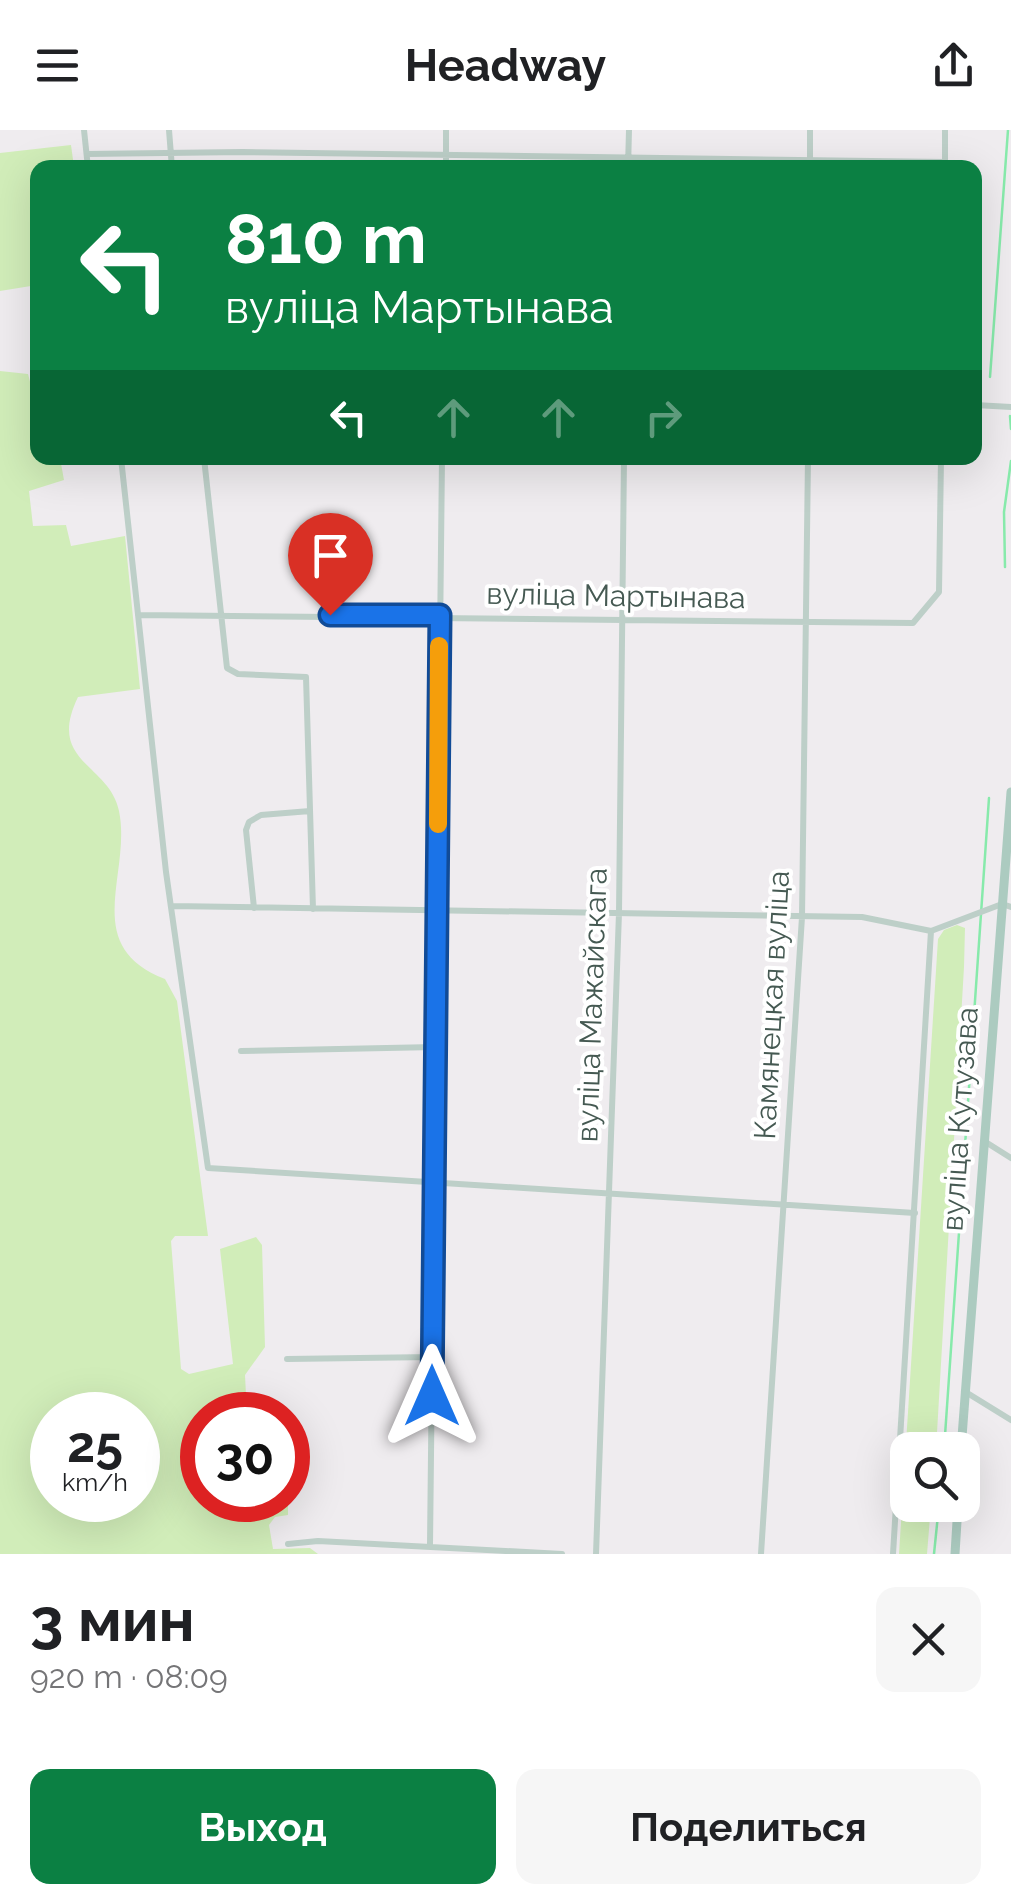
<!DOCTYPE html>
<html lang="ru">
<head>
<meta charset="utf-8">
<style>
  body { margin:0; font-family:Raleway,sans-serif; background:#f6f6f6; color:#202124; height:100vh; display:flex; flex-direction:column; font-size:38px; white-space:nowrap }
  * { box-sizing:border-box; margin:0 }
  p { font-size:32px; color:#757577 }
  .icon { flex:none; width:55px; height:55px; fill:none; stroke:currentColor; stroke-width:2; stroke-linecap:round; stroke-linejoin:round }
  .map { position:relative; height:1424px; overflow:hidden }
  .panel { display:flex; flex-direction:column; background:#fff; flex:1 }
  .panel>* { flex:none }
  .top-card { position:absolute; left:30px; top:30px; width:952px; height:305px; border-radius:20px; box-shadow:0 10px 40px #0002; background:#0b8043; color:#fff; overflow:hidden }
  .controls { position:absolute; left:890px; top:1302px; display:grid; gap:20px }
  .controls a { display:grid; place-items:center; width:90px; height:90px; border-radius:20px; background:#fff; box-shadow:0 10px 40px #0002; font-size:50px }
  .speed { position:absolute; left:30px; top:1262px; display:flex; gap:20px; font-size:50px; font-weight:700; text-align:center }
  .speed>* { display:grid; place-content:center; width:130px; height:130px; border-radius:50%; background:#fff; box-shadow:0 10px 40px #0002; line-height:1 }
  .speed small { font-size:25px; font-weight:400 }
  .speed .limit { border:15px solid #d22; background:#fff; color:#111 }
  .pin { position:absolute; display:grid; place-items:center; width:85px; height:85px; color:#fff; margin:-102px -42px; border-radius:50% 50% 50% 0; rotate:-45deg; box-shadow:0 0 10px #0007 }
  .pin .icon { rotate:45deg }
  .me { position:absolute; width:110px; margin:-55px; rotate:0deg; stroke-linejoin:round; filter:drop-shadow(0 0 8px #0008) }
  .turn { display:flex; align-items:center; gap:35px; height:210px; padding:0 30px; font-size:45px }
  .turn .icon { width:130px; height:130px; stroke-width:2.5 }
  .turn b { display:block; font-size:70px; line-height:85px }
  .lanes { display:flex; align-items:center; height:95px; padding:0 30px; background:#0003; justify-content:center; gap:50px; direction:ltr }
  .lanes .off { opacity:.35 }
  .round { display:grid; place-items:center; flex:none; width:105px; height:105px; border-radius:20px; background:#f6f6f6 }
  .head { display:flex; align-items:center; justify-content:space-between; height:170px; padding:0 30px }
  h1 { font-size:60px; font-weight:700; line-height:75px }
  .cta { display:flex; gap:20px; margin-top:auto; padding:20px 30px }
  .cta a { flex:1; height:115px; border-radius:20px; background:#0b8043; color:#fff; font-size:40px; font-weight:700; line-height:115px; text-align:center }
  .cta a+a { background:#f6f6f6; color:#202124 }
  header { display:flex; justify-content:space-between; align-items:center; height:130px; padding:0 30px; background:#fff; font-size:45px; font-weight:700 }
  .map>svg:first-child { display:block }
  .green { fill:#d1edb9; fill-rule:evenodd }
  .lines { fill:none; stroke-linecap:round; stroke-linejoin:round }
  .stream { stroke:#87eaab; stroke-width:2.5 }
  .minor { stroke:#bdcfc8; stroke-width:6 }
  .primary { stroke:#accbc0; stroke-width:9 }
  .route-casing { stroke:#114b97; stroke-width:25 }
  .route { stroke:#1a73e8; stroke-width:18 }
  .slow { stroke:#f59e0b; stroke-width:18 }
  .labels { text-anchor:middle; stroke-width:8; stroke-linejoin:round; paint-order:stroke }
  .street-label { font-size:30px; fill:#455952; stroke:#fff }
</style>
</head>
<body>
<header><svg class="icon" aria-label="menu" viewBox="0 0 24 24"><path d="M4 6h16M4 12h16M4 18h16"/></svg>Headway<svg class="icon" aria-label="share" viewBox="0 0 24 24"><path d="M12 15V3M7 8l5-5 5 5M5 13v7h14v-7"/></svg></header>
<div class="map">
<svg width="1011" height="1424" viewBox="0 0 1011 1424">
  <rect width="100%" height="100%" fill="#efecef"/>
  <path class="green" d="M71,15L74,37L38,38L37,155L0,161V23Z
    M0,241L28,244L33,263L37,262L38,328H60L64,350L29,361L33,396L66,395L71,416L125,406L140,559L78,567C46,633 109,633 119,681C132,744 79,816 165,849L177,871L208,1106H175L171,1111L181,1239L189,1244L233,1234L220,1119L256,1107L262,1115L265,1217L245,1245L247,1285H202V1370H288V1364V1385L275,1387L269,1395L273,1419L310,1418L318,1424H0ZM138,1285V1370H52V1285Z
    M957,795L965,798L964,837L936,1320H908V1375H931L927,1424H899L938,809L944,800Z"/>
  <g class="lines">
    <path class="stream" d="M990,247L1008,0
      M1010,286L1011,299
      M1005,437L1004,382L1011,331
      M944,1320L989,668
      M934,1424L939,1375"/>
    <path class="minor" d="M84,0L88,38
      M169,0L172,38
      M945,0V38
      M87,24L243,22L945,32
      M446,38V0
      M628,38L629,0
      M810,38V0
      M975,275L1011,277
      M121,328L166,742L208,1038L915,1083
      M204,328L227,538L238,544L306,547L313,779
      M138,485L913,493L939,462L941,328
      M171,776L862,787L931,801L893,1424
      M254,778L246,700L249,692L261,685L310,681
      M931,801L1002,774L1011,777
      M241,921L435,917
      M984,1011L1011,1028
      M287,1229L432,1227
      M964,1261L1011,1290
      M288,1414L318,1411L562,1424
      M430,1415L442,328
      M596,1424L619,783L624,328
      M761,1424L802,787L808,328"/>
    <path class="primary" d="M961,1320L1011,662
      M955,1424L958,1375"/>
  </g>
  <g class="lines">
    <defs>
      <path id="route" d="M330,485H440L432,1266"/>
    </defs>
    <use href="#route" class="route-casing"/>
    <use href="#route" class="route"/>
    <path class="slow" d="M438,694L439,516"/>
  </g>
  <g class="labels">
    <g class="street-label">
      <text transform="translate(616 466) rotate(1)" y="10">вуліца Мартынава</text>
      <text transform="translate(592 875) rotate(-88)" y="10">вуліца Мажайскага</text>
      <text transform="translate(772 875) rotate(-87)" y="10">Камянецкая вуліца</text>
      <text transform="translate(960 989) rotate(-86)" y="10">вуліца Кутузава</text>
    </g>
  </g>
</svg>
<div class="controls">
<a><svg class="icon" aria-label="search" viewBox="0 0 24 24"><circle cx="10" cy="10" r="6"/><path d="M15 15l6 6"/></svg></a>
</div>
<div class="speed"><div>25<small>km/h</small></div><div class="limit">30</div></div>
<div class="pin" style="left:330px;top:485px;background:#d93025"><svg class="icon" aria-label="arrive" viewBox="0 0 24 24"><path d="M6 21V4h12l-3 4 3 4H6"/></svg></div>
<svg class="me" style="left:432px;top:1266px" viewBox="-20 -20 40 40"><path d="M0-17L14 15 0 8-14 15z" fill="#1a73e8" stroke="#fff" stroke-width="4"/></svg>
<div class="top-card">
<div class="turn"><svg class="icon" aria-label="left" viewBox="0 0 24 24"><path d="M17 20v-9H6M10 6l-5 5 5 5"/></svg><div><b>810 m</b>вуліца Мартынава</div></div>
<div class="lanes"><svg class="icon" aria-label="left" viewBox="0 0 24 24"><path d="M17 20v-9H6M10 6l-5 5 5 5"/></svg><svg class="icon off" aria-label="ahead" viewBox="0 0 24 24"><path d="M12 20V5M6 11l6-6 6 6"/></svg><svg class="icon off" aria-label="ahead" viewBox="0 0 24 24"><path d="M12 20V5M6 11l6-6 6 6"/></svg><svg class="icon off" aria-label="right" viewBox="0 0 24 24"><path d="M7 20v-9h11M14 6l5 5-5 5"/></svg></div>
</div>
</div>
<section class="panel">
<div class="head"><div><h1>3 мин</h1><p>920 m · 08:09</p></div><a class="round"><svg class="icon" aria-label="close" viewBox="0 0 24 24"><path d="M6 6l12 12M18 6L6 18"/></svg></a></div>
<div class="cta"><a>Выход</a><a>Поделиться</a></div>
</section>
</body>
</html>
